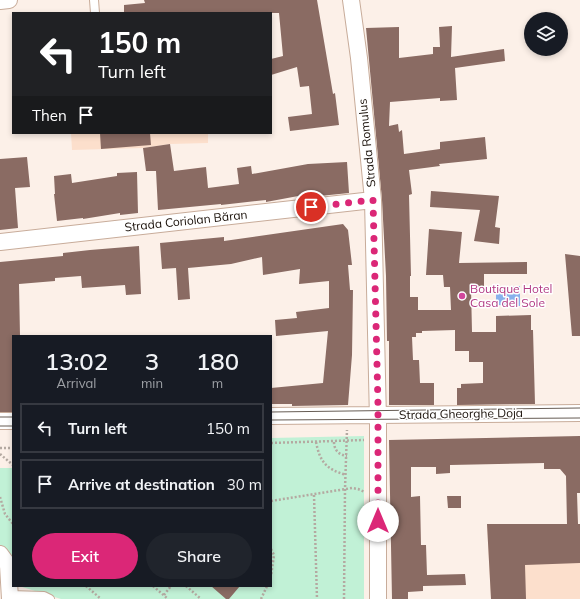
<!DOCTYPE html>
<html lang="en">
<head>
<meta charset="utf-8">
<style>
  body { margin:0; font-family:Mulish,sans-serif; background:#20242c; color:#f1f3f6; height:100vh; display:flex; flex-direction:column; font-size:15px; white-space:nowrap }
  * { box-sizing:border-box; margin:0 }
  p { font-size:13px; color:#9ea1a6 }
  .icon { flex:none; width:22px; height:22px; fill:none; stroke:currentColor; stroke-width:2; stroke-linecap:round; stroke-linejoin:round }
  .map { position:relative; flex:1; overflow:hidden }
  .drawer { position:absolute; left:12px; top:335px; width:260px; height:252px; display:flex; flex-direction:column; background:#171b24; border-radius:0px; box-shadow:0 2px 6px #0003 }
  .drawer>* { flex:none }
  .banner { position:absolute; left:12px; top:12px; width:260px; height:122px; border-radius:0px; box-shadow:0 2px 6px #0003; background:#202124; color:#fff; overflow:hidden }
  .tools { position:absolute; left:524px; top:12px; display:grid; gap:8px }
  .tools a { display:grid; place-items:center; width:44px; height:44px; border-radius:50%; background:#171b24; box-shadow:0 2px 6px #0003; font-size:20px }
  .pin { position:absolute; display:grid; place-items:center; width:34px; height:34px; color:#fff; margin:-17px; border:2px solid #fff; border-radius:50%; box-shadow:0 1px 4px #0007 }
  .me { position:absolute; width:44px; margin:-22px; rotate:0deg; stroke-linejoin:round; filter:drop-shadow(0 0 3px #0008) }
  .turn { display:flex; align-items:center; gap:14px; height:84px; padding:0 20px; font-size:18px }
  .turn .icon { width:52px; height:52px; stroke-width:2.5 }
  .turn b { display:block; font-size:28px; line-height:34px }
  .then { display:flex; align-items:center; height:38px; padding:0 20px; background:#0003; gap:8px; font-size:15px }
  .eta { display:flex; justify-content:space-evenly; align-items:center; height:68px; text-align:center }
  .eta b { font-size:24px; font-weight:600; line-height:28px }
  .primary-button { display:flex; gap:8px; margin-top:auto; padding:8px 20px }
  .primary-button a { flex:1; height:46px; border-radius:24px; background:#db2777; color:#fff; font-size:16px; font-weight:600; line-height:46px; text-align:center }
  .primary-button a+a { background:#20242c; color:#f1f3f6 }
  ul { padding:0; list-style:none }
  li { display:flex; align-items:center; gap:12px; height:50px; margin:0 8px 6px; padding:0 12px; border:2px solid #363941; border-radius:0px }
  li div { flex:1 }
  li b { display:block; font-size:15px }
  li em { font-style:normal }
  .map>svg:first-child { display:block }
  .built { fill:#fcdfcc }
  .green { fill:#c1f1d6 }
  .water { fill:#88b1ec }
  .building { fill:#8a6b63 }
  .lines { fill:none; stroke-linecap:round; stroke-linejoin:round }
  .service-casing { stroke:#c8ac9a; stroke-width:10 }
  .minor-casing { stroke:#c8ac9a; stroke-width:18 }
  .path { stroke:#b4a9a1; stroke-width:2.5; stroke-dasharray:2 2; stroke-linecap:butt }
  .service { stroke:#fff; stroke-width:8 }
  .minor { stroke:#fff; stroke-width:16 }
  .tram { stroke:#665c54; stroke-width:1 }
  .route { stroke:#db2777; stroke-width:7; stroke-dasharray:0 12.6 }
  .hotel-dot { fill:#d1479c; stroke:#fff; stroke-width:1.5 }
  .labels { text-anchor:middle; stroke-width:3; stroke-linejoin:round; paint-order:stroke }
  .street-label { font-size:12px; fill:#191009; stroke:#fff }
  .hotel-label { font-size:12px; fill:#b23c85; stroke:#fff; text-anchor:start }
</style>
</head>
<body>
<div class="map">
<svg width="580" height="599" viewBox="0 0 580 599">
  <rect width="100%" height="100%" fill="#fcf0e8"/>
  <path class="built" d="M71,133H208V143L170,144L143,148L72,150Z
    M487,524H580V599H491Z"/>
  <path class="green" d="M364,436V599H61L19,586H271V438Z
    M0,468H13V578L0,550Z"/>
  <path class="water" d="M513,286H520V306L496,305V290H513Z"/>
  <path class="building" d="M144,0H317L333,94L335,93L339,125L290,131L288,117L312,114L309,86L300,87L297,67L271,75V59L283,56L279,13H124V5L145,3Z
    M452,26L451,57L504,49L505,61L455,68L457,100L440,101V98L390,102L389,126L398,124L399,132L402,130L404,154L440,149V142L485,137L487,159L439,164L440,166L409,170L412,194L409,195L411,276H410V297H418V310H451L450,287H444L443,275H426L429,229L462,232L459,263L527,262V274H484V288H471L472,332H496V316L531,315V330H533L535,404L457,405V388H461V384L483,383V362H469V351H455V330L422,331V333H416V337H412L413,360H419L420,383H434V405H389V341H387L386,276L382,200L366,28L399,27V58L433,54V47H440L439,27Z
    M100,133H150L151,145L101,149Z
    M170,144L174,171L206,167L208,188L239,184L237,168L251,166L252,174L308,164L347,162L349,193L310,197L309,194L266,202V200L221,205V204L158,210L156,171H146L143,148Z
    M27,157L30,187L15,188L18,228L0,230V159Z
    M137,172L138,213L120,215V213L83,219V218L57,221L54,194H55L54,176L71,174L72,183L117,176V173Z
    M431,191L499,196L495,227L500,228L499,244L474,241L480,210L430,207Z
    M343,224L348,230L352,265H348L350,290H353L352,355L348,405L292,406V404H271V388L323,383L328,331L276,336L275,320L297,318L296,312L329,308V281L299,284L300,269L263,275L262,257L231,264L188,268L190,299L178,300L176,268L162,269L160,243L224,237V241Z
    M139,246L141,294L126,295L125,285L82,288L81,276L55,278V281L19,284L20,336H13V412H0V262L63,256V253L90,250Z
    M565,254L580,256V336H572Z
    M580,436V493H577L578,524H580V563L525,565L526,599H491L487,524H567L566,476L560,469H544V463L450,465V473L436,474V467H411V497L420,496L421,545H426L427,575L465,574L466,585L423,586V591L408,592V599H392L389,440Z
    M447,496H461V508H448Z
    M211,586H240L229,599H226Z"/>
  <g class="lines">
    <defs>
      <path id="service" d="M94,0L95,13
        M10,595L44,596L50,599"/>
      <path id="minor" d="M351,0L359,58L373,200L378,420V599
        M0,1L9,0
        M0,242L373,200
        M271,416L580,413
        M0,421H13
        M0,554L8,565L10,599"/>
    </defs>
    <use href="#service" class="service-casing"/>
    <use href="#minor" class="minor-casing"/>
    <path class="path" d="M316,442C320,462 326,469 346,475
      M334,442C334,450 339,455 347,456
      M271,443L364,440
      M0,448H13
      M0,454L13,465
      M314,495L317,599
      M0,497L5,514L13,524
      M271,501L352,488L358,489L365,492
      M271,549L274,555L271,576
      M86,586L101,599
      M153,586L168,599
      M186,586L201,599
      M164,595L171,586
      M261,599L267,586
      M344,599L345,489L347,430"/>
    <use href="#service" class="service"/>
    <use href="#minor" class="minor"/>
    <path class="tram" d="M271,412L580,408
      M0,417H13
      M271,420L580,418
      M0,426H13"/>
  </g>
  <g class="lines">
    <path class="route" d="M311,207L373,200L378,405V521"/>
  </g>
  <circle class="hotel-dot" cx="462" cy="296" r="4"/>
  <g class="labels">
    <g class="street-label">
      <text transform="translate(367 143) rotate(-96)" y="4">Strada Romulus</text>
      <text transform="translate(186 221) rotate(-6)" y="4">Strada Coriolan Băran</text>
      <text transform="translate(461 414) rotate(-1)" y="4">Strada Gheorghe Doja</text>
    </g>
    <g class="hotel-label">
      <text x="470" y="293">Boutique Hotel<tspan x="470" dy="14">Casa del Sole</tspan></text>
    </g>
  </g>
</svg>
<div class="tools">
<a><svg class="icon" aria-label="layers" viewBox="0 0 24 24"><path d="M12 4l9 5-9 5-9-5zM3 14l9 5 9-5"/></svg></a>
</div>
<div class="pin" style="left:311px;top:207px;background:#d93025"><svg class="icon" aria-label="arrive" viewBox="0 0 24 24"><path d="M6 21V4h12l-3 4 3 4H6"/></svg></div>
<svg class="me" style="left:378px;top:521px" viewBox="-20 -20 40 40"><circle r="19" fill="#fff"/><path d="M0-13L10 11 0 6-10 11z" fill="#db2777"/></svg>
<div class="banner">
<div class="turn"><svg class="icon" aria-label="left" viewBox="0 0 24 24"><path d="M17 20v-9H6M10 6l-5 5 5 5"/></svg><div><b>150 m</b>Turn left</div></div>
<div class="then">Then<svg class="icon" aria-label="arrive" viewBox="0 0 24 24"><path d="M6 21V4h12l-3 4 3 4H6"/></svg></div>
</div>
<section class="drawer">
<div class="eta">
<div><b>13:02</b><p>Arrival</p></div>
<div><b>3</b><p>min</p></div>
<div><b>180</b><p>m</p></div>
</div>
<ul>
<li><svg class="icon" aria-label="left" viewBox="0 0 24 24"><path d="M17 20v-9H6M10 6l-5 5 5 5"/></svg><div><b>Turn left</b></div><em>150 m</em></li>
<li><svg class="icon" aria-label="arrive" viewBox="0 0 24 24"><path d="M6 21V4h12l-3 4 3 4H6"/></svg><div><b>Arrive at destination</b></div><em>30 m</em></li>
</ul>
<div class="primary-button"><a>Exit</a><a>Share</a></div>
</section>
</div>
</body>
</html>
